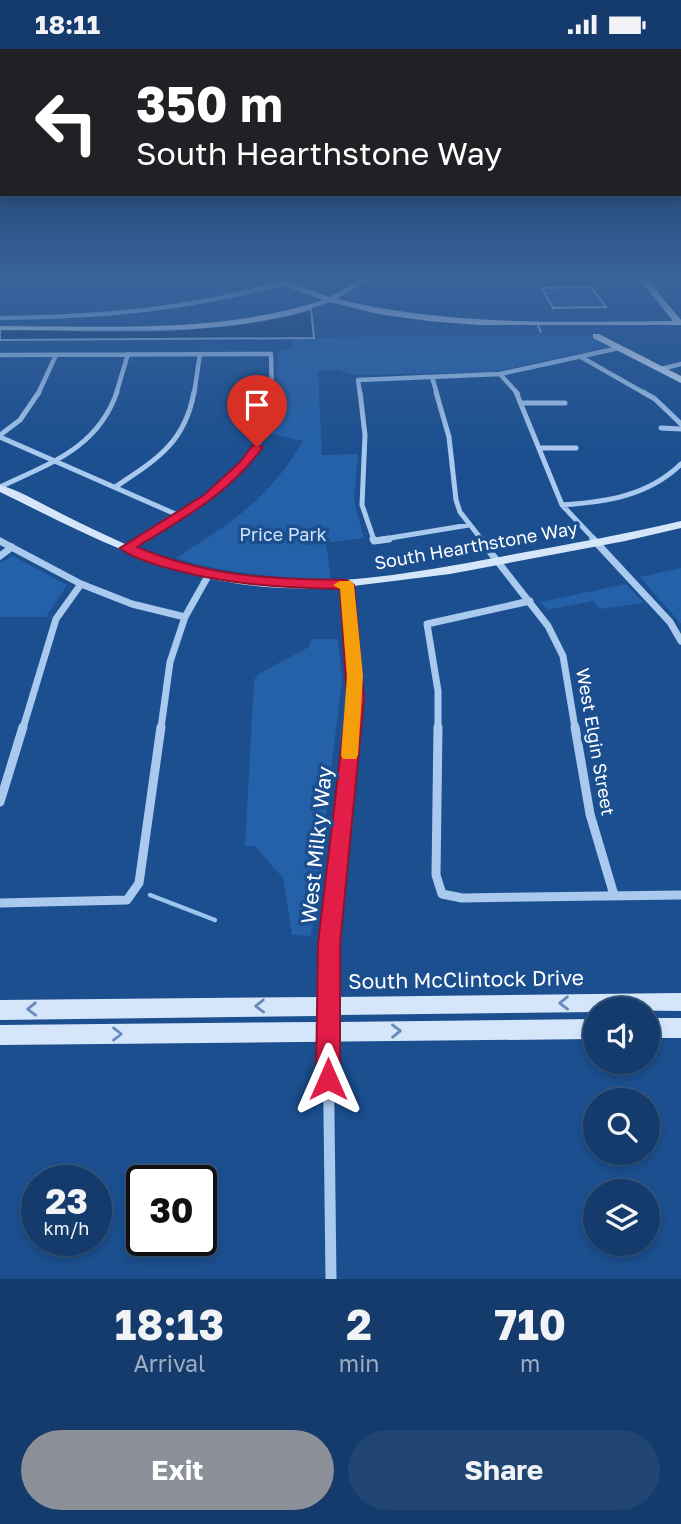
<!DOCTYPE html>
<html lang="en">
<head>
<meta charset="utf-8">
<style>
  body { margin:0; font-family:"Golos Text",sans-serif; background:#214673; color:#f1f3f6; height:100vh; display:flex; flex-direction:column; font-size:26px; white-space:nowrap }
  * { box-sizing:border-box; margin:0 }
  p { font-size:23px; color:#9dadc1 }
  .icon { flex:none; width:38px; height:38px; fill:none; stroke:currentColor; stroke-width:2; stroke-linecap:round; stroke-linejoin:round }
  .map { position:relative; height:1230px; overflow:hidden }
  .drawer { display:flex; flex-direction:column; background:#143b6b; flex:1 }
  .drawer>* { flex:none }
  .guide { position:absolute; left:0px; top:0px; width:682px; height:147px; box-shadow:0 4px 10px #0003,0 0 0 2px #33557e; background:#202124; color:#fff; overflow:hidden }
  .controls { position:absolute; left:583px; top:948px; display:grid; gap:14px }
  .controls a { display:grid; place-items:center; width:77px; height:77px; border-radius:50%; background:#143b6b; box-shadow:0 4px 10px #0003,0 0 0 2px #33557e; font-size:35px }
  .speed { position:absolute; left:21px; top:1116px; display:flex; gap:14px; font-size:35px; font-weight:700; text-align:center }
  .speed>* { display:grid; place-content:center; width:91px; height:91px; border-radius:50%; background:#143b6b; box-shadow:0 4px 10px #0003,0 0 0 2px #33557e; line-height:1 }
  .speed small { font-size:18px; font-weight:400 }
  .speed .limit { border:4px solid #111; border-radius:10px; background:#fff; color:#111 }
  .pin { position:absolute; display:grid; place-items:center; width:60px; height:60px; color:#fff; margin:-72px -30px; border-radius:50% 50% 50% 0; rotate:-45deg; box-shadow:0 0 7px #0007 }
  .pin .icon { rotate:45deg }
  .me { position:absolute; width:77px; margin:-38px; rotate:0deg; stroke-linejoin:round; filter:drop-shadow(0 0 5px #0008) }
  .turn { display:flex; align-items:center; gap:24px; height:147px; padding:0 21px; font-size:32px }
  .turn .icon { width:91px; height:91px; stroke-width:2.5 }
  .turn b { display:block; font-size:49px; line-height:60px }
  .eta { display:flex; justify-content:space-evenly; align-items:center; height:119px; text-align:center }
  .eta b { font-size:42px; font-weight:700; line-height:49px }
  .button { display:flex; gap:14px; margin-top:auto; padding:14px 21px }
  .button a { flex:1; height:80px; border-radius:42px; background:#8c9099; color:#fff; font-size:28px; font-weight:700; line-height:80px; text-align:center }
  .button a+a { background:#214673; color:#f1f3f6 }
  .status { display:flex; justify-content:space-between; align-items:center; height:49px; padding:0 35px; background:#143b6b; direction:ltr }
  .status svg { height:19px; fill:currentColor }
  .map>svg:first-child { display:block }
  .green { fill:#2461a8 }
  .water { fill:#123a6d; stroke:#9cc4f0; stroke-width:2 }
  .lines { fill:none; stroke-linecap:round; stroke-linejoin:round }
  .stream-far1 { stroke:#9cc4f0; stroke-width:2 }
  .stream { stroke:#9cc4f0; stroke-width:4.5 }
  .building { fill:#2a66ad; stroke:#cfe3fa; stroke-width:2 }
  .street-far4 { stroke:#a9c9ee; stroke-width:4.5 }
  .street-far3 { stroke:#a9c9ee; stroke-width:5 }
  .street-far2 { stroke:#a9c9ee; stroke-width:7 }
  .street-far1 { stroke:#a9c9ee; stroke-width:9 }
  .street { stroke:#a9c9ee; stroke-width:11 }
  .secondary { fill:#d6e6fa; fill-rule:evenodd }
  .oneway { stroke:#668bba }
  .route { fill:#e11d48; stroke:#92132f; stroke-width:2 }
  .slow { fill:#f59e0b }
  .labels { text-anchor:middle; stroke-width:7; stroke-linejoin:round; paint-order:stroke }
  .park-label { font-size:18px; fill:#cfe3fa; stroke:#1b4f8f }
  .street-label { font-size:18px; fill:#fff; stroke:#1b4f8f }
  .near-street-label { font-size:21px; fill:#fff; stroke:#1b4f8f }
</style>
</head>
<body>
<div class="status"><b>18:11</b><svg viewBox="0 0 49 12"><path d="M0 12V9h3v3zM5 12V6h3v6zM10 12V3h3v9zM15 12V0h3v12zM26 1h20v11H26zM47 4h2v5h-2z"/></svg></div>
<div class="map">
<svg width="681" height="1230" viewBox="0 0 681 1230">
  <rect width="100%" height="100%" fill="#1b4f8f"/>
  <path class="green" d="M586,286L608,298L493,323L353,326L337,320L318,323L322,406L358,405L354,452L364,489L326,494L331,530C278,529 227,525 176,509C232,473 268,451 303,392L272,385L278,302L292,299L293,289Z
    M13,507L67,536L46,568H0V514Z
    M681,519V574H680L640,528Z
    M626,535L644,554L600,560L593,552L547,561L541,553Z
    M311,590H338L342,631L311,887L292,886L283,829L255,797H245L254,631L258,625L309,598Z"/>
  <path class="water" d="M311,260L314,289L0,291V280C102,280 212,289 311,260Z"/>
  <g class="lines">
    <path class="stream-far1" d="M538,277L541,283"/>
    <path class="stream" d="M150,846L215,871"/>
  </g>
  <path class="building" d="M591,238L606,258L553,259L542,239Z"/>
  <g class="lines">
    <path class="street-far4" d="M0,269C104,268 196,260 296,230
      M0,306L271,305L272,345
      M581,308L646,345
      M661,320L681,315
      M500,325L518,345
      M432,328L437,345
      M38,345L56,306
      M116,345L128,305
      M194,345L200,305
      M360,345L358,331L500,325L619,299"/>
    <path class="street-far3" d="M360,343L365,386L362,456L374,491
      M436,343L449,388L456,451L460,463L482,491
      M516,343L562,456L595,491
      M643,343L655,350L681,375
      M523,354H565
      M661,379L681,380
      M0,386L20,371L39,343
      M0,388L180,467
      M539,399H576
      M0,438C50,414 97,400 117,343
      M115,438C156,411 185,394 194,343
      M562,456C606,453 648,447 681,415
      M139,491C198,457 270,420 272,343
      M378,491L469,476"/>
    <path class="street-far2" d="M373,490L374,492L389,490
      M480,490L548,577L563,607L575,679
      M593,490L670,573L681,592
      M0,492L81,535L132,555L185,568
      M126,499L142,490
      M0,507L12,498
      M23,679L56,570L81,535
      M161,679L170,613L185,568L208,527
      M438,679V642L427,575L530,552"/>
    <path class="street-far1" d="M438,678L436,826L442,845L462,849L681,846
      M575,678L590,765L614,846
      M0,753L23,678
      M0,854L127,851L139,834L161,678"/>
    <path class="street" d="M328,983L331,1230"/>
    <path class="secondary" d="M361,230H370L337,250C448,277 560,273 673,272L639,230H647L681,271V276H479L428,272L378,265L330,253L291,266L243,275L191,280L0,281V277C108,277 219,285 323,251L282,236V232L330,248Z
      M593,285H599L681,327V334L593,289Z
      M0,436C21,442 42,455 62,465C102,485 142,504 184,517C291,549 408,525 515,505C570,495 626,485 681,472V479L625,492L450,525L353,537L362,650L339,896L338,948L681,944V962L595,961V963L338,966V973L595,970V990L0,996V976L318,973V967L0,971V951L318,948L319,896L348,650L341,538C204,549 118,501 0,443Z
      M648,969H681V989H648Z"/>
  </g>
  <defs><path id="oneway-chevron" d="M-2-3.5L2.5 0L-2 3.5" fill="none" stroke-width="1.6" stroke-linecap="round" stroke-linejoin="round" transform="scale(1.75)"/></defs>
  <g class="oneway">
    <use href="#oneway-chevron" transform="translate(564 954) rotate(179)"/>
    <use href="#oneway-chevron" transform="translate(260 957) rotate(179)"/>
    <use href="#oneway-chevron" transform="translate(32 960) rotate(179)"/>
    <use href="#oneway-chevron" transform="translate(396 982) rotate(-1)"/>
    <use href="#oneway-chevron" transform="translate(117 985)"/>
  </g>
  <linearGradient id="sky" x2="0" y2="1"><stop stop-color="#0f2b4f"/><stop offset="0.57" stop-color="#39639b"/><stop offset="1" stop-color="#39639b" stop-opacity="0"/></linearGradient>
  <rect width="681" height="402" fill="url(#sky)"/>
  <path class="route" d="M253,396L263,398C230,444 184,469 137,498C209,528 270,530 347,531L354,536L364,650L340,895V1030L337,1038L328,1042L320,1038L316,1030L318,895L347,650L340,540C279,539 222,535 164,518C150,514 130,508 120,499L204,446L240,413Z"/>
  <path class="slow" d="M340,532H352L354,536L363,627L358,706L356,710H343L341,706L347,627L340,540L333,536Z"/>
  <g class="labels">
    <g class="park-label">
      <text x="283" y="492">Price Park</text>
    </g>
    <g class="street-label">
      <text transform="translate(476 497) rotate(-10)" y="6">South Hearthstone Way</text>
      <text transform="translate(595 693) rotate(80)" y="6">West Elgin Street</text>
    </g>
    <g class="near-street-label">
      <text transform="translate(317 796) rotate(-84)" y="7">West Milky Way</text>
      <text transform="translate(466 931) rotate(-1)" y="7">South McClintock Drive</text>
    </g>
  </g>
</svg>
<div class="controls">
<a><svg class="icon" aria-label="sound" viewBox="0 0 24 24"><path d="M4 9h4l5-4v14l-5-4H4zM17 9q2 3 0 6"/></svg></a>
<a><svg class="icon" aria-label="search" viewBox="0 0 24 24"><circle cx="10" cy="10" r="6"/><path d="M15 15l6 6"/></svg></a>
<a><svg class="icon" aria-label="layers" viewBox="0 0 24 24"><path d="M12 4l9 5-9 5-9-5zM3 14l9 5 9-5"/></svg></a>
</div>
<div class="speed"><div>23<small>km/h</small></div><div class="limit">30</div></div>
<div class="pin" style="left:257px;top:398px;background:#d93025"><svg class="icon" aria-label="arrive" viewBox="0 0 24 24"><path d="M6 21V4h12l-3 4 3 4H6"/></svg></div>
<svg class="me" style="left:328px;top:1030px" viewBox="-20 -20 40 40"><path d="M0-17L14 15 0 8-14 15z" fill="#e11d48" stroke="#fff" stroke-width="4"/></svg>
<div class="guide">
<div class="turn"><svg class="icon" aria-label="left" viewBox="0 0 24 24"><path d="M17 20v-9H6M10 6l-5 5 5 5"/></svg><div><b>350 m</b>South Hearthstone Way</div></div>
</div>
</div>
<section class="drawer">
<div class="eta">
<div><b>18:13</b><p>Arrival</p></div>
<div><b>2</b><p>min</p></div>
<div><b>710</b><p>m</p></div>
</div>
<div class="button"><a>Exit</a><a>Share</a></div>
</section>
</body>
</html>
